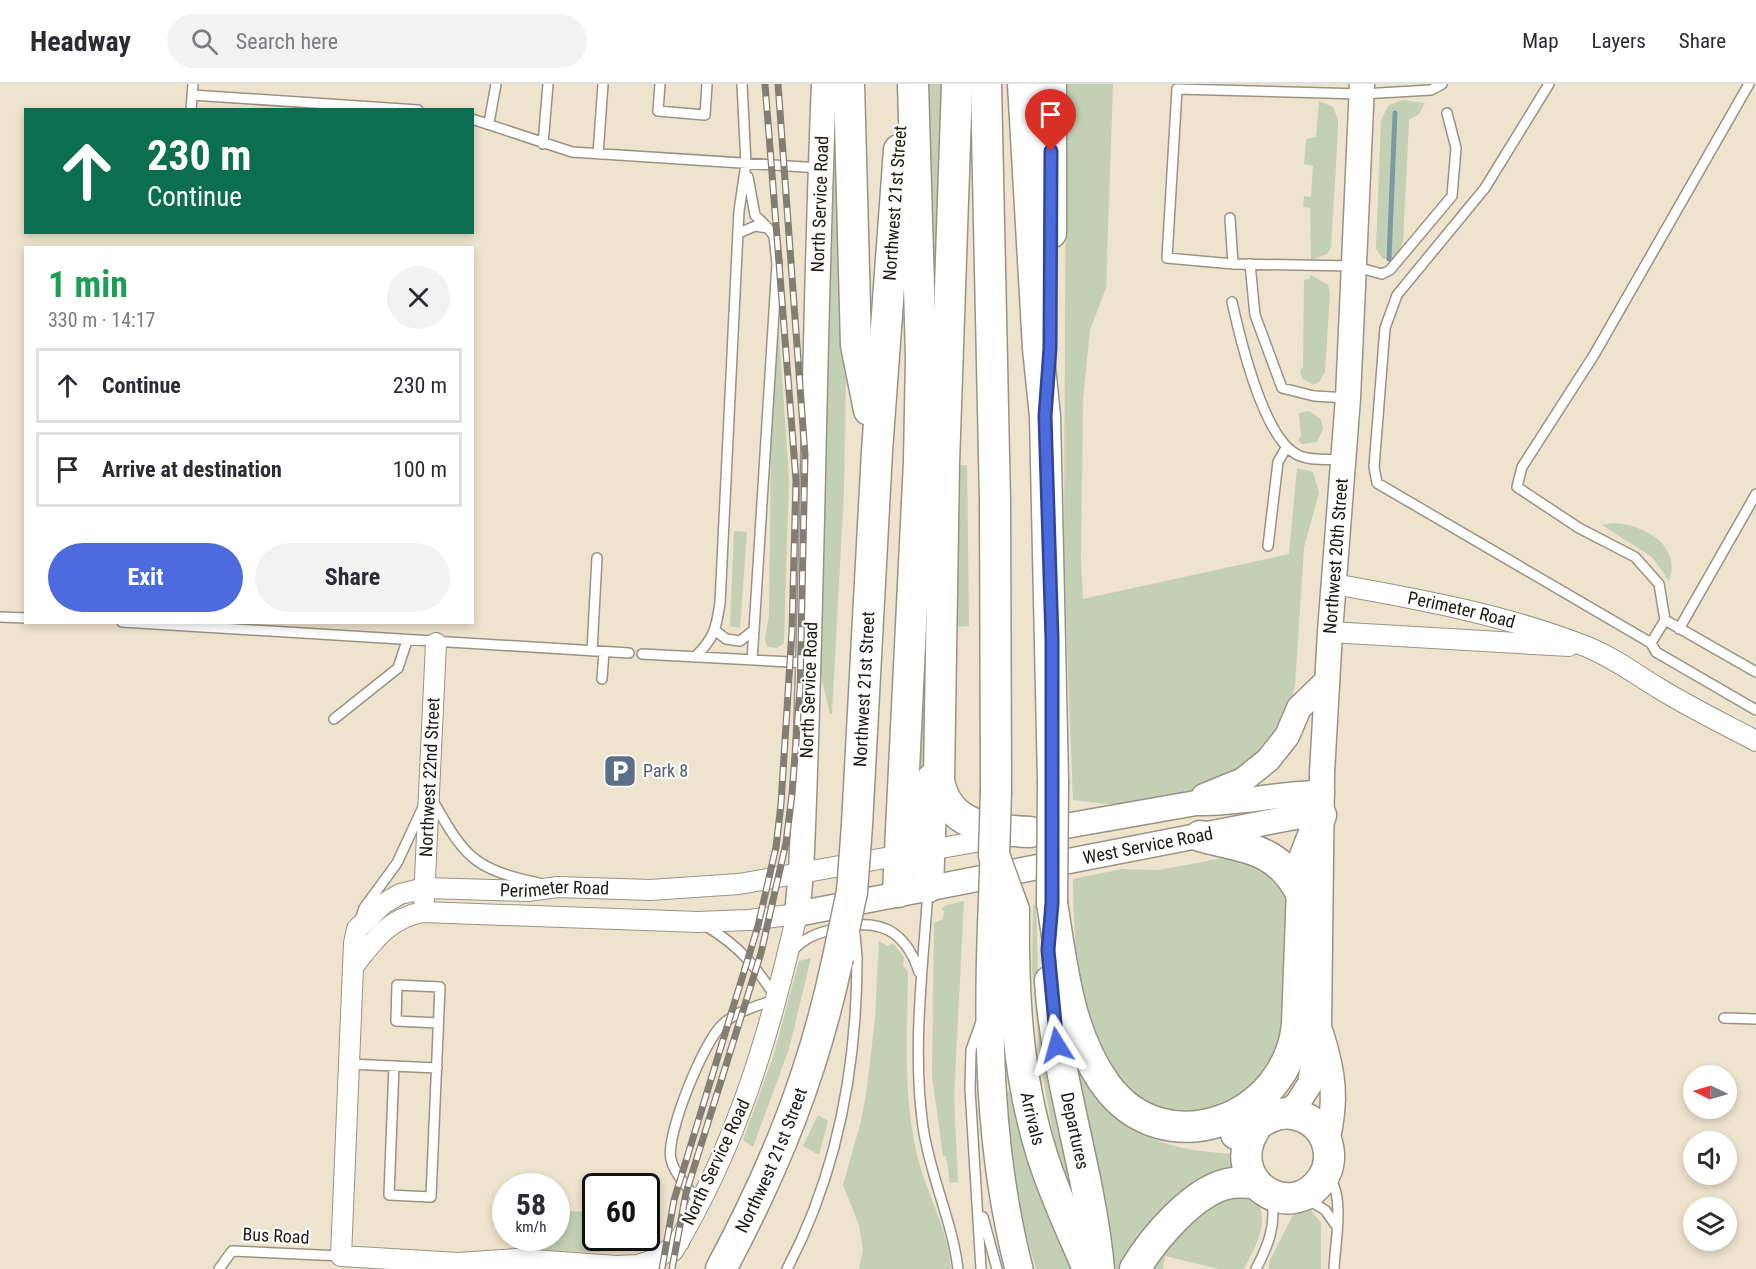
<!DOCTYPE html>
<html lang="en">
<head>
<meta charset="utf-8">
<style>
  body { margin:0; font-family:"Roboto Condensed",sans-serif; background:#f2f2f3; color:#2b2b33; height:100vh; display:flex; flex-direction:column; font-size:22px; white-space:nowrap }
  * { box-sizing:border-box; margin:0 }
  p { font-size:20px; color:#7c7c81 }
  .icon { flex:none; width:33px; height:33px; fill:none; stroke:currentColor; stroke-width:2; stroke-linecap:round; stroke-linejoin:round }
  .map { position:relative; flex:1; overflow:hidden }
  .details { position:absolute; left:24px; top:162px; width:450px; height:378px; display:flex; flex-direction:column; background:#fff; border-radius:0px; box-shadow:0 3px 9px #0003 }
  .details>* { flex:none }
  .hud { position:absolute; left:24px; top:24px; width:450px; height:126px; border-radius:0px; box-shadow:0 3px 9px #0003; background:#0b6e4f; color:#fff; overflow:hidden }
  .needle { width:39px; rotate:275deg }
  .fabs { position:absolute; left:1683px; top:981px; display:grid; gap:12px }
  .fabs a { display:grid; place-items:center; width:54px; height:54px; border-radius:50%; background:#fff; box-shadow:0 3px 9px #0003; font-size:30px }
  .speed { position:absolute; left:492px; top:1089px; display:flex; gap:12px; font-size:30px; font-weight:700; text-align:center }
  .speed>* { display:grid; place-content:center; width:78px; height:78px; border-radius:50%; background:#fff; box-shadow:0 3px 9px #0003; line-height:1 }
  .speed small { font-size:15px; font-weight:400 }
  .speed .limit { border:3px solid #111; border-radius:9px; background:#fff; color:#111 }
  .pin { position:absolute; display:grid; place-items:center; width:51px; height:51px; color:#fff; margin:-62px -26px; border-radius:50% 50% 50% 0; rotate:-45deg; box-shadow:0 0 6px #0007 }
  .pin .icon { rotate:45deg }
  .me { position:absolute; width:66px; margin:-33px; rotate:352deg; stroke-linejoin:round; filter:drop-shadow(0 0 4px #0008) }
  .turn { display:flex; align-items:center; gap:21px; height:126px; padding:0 24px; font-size:27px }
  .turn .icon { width:78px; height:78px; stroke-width:2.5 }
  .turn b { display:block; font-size:42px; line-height:51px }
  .round { display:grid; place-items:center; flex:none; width:63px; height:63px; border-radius:32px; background:#f2f2f3 }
  .overview { display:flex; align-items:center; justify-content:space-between; height:102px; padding:0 24px }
  h1 { font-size:36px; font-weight:700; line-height:45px; color:#1e9e55 }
  .cta { display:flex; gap:12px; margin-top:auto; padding:12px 24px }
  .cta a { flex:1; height:69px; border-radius:36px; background:#4b6bde; color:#fff; font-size:24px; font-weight:700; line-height:69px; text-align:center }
  .cta a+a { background:#f2f2f3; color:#2b2b33 }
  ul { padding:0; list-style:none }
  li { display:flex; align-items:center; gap:18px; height:75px; margin:0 12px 9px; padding:0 12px; border:3px solid #e1e1e2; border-radius:0px }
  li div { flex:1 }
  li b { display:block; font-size:22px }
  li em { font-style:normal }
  header { display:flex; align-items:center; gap:36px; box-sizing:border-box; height:84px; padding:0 30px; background:#fff; border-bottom:2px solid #e1e1e2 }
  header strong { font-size:28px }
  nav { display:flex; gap:33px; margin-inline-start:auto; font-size:21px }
  .search { width:420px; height:54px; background:#f2f2f3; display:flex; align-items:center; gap:15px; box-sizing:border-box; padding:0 21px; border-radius:33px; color:#7c7c81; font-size:22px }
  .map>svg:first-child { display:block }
  .built { fill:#eee3cc; fill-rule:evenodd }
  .green { fill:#c4d0b4 }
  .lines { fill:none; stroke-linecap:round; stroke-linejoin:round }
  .stream { stroke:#7b9ba4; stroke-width:5 }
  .service-casing { stroke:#9a9384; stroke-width:12 }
  .minor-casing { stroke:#9a9384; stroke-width:22 }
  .tertiary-casing { stroke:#9a9384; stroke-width:27 }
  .secondary-casing { stroke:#9a9384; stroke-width:30 }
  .primary-casing { stroke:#9a9384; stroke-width:33 }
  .service { stroke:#fff; stroke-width:9 }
  .minor { stroke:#fff; stroke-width:20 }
  .tertiary { stroke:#fff; stroke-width:24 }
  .secondary { stroke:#fff; stroke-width:27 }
  .primary { stroke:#fff; stroke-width:30 }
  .rail-casing { stroke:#837e74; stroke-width:7 }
  .rail { stroke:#fffdfa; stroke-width:4.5; stroke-dasharray:14; stroke-linecap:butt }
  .service-bridge-casing { stroke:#9a9384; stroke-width:12; stroke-linecap:butt }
  .secondary-bridge-casing { stroke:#9a9384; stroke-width:30; stroke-linecap:butt }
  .primary-bridge-casing { stroke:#9a9384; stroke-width:33; stroke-linecap:butt }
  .service-bridge { stroke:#fff; stroke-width:9 }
  .secondary-bridge { stroke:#fff; stroke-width:27 }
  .primary-bridge { stroke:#fff; stroke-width:30 }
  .route-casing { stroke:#314690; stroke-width:15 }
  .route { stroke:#4b6bde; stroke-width:10 }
  .labels { text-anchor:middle; stroke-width:4.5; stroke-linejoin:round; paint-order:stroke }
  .street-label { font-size:18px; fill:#1c1a14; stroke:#fffdfa }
  .service-label { font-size:18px; fill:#4e5e75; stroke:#fffdfa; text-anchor:start }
</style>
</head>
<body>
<header>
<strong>Headway</strong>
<div class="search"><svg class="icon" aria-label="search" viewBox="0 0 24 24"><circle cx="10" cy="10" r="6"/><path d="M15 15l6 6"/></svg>Search here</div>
<nav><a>Map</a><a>Layers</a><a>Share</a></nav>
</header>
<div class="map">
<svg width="1756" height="1185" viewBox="0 0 1756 1185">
  <rect width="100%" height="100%" fill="#f7efdf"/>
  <path class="built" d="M0,0H1756V1185H0ZM26,26H472V148H26ZM26,164H472V538H26ZM1694,992H1726V1024H1694ZM1694,1058H1726V1090H1694ZM506,1102H556V1154H506ZM596,1102H646V1154H596ZM1694,1124H1726V1156H1694Z"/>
  <path class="green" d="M926,0H949L923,710L913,709Z
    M1066,0H1113L1106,204L1090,246L1083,315L1081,475L1083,515L1289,470L1297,384L1313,388L1319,409L1304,463L1295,602L1291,618L1279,647L1258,674L1200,707L1116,721L1073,716L1064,486Z
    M1402,16L1425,19L1419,30L1409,36L1403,158L1396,174L1383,175L1376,165L1381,36L1389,21Z
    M1319,17L1333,23L1338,35V46L1331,163L1327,170L1311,176L1310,124L1303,123L1304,112L1311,113L1313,82L1304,80L1306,55L1316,53Z
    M833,35H841L846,289L844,405L832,630H830L820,588Z
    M1311,191L1328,201L1330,209L1325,288L1320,297L1313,301L1302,294L1300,286L1303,283L1304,196L1309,195Z
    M778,234L789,395L784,559L777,564L767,563L765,555L769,531L771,357Z
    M1309,327L1321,335L1323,345L1317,358L1302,360L1298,356L1301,352L1299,329Z
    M967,381L969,542L956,543L953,382Z
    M1614,439C1644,441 1682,461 1669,497L1652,473L1602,441Z
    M734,447L747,448L740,544L730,542Z
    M1223,774C1253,773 1278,790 1287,818C1286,866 1293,932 1273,977C1270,984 1247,1011 1241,1015C1232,1019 1220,1021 1210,1024C1192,1030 1170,1028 1153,1020C1077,983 1074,868 1073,795L1122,785L1159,786Z
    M964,817L954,1013L958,1098L950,1099L946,1072H943L932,992L934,839L943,835L944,827L941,825L947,821Z
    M1033,821H1036L1039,918L1081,1140L1058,1078L1040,976L1032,885Z
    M879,857L888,862L893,859L904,873L903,882L908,888C907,948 903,1006 916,1066C925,1107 948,1144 951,1185H859L863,1166L859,1141L843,1101L861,1037L866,1011L875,935Z
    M811,874L789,965L753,1063L743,1056L773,973L799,877Z
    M1072,969C1121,1043 1142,1065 1234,1070L1237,1087L1125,1185H1111L1095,1070Z
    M1006,1008H1011L1049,1136L1073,1185H1036L1016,1115Z
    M818,1031L828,1037L819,1071L803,1062Z
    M1240,1108L1258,1118C1269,1143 1255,1162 1244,1185H1219L1165,1172L1163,1185H1147L1154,1173L1207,1123Z
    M1297,1123L1310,1125L1321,1139V1185H1269V1178Z
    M557,1127L595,1128L596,1154H614C612,1163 607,1167 597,1168L536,1167L545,1154H556Z"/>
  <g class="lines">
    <path class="stream" d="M1389,175L1395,29"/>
    <defs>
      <path id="service" d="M660,0L658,27L705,31L707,0
        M1442,0L1431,6L1362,10L1177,5L1167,174L1233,180L1353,182L1382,190L1390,186L1452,112L1456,64L1447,29
        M1549,0L1485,104L1397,211L1385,244L1374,383L1377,399L1651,559L1665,536
        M1749,0L1594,271L1522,383L1517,403L1579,444L1635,473L1659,500L1665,536L1756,588
        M192,11L418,26
        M191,26L193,0
        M472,35L572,68L820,84
        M489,39L496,0
        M543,60L548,0
        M598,70L603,0
        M748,93L755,131L766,142
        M1230,134L1233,180
        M1250,180L1255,231L1282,304L1314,312L1348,314
        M1232,218C1240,254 1263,352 1296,370C1307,377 1328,375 1342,376
        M1268,462L1278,378L1286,364
        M0,533L26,534
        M122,538L629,569
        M1679,545L1756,410
        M716,547L726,555L740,557L754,546L777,180L774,152L768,144L755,142L739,149
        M1651,559L1656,568L1756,626
        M592,567L597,474
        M642,570L808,579
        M695,573C714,554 716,546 720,519L739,127L746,80L742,0
        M752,576L754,546
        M602,595L604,568
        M334,635L398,584L407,557
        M433,717C465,773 473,785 539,799
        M928,806C923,884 912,964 923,1043C930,1092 952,1136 958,1185
        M360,836L364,824L397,779L423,723
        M793,866C806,853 817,849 835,845C878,833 905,845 919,888
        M1724,934L1756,935
        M349,980L437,984
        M394,982L389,1111L431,1113L440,903L397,901L396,937L438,939
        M1329,1093C1345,1113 1335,1159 1334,1185
        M1307,1115L1325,1126L1335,1140
        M699,1118C690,1106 674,1090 671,1075C665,1052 704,956 723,940C738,926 758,922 777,915C755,882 741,863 706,842
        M983,1133L997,1185
        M219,1185L232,1167L341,1172
        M787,1185C837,1090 857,981 857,874
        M981,1185L970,1005L971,966L981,938
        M1256,1185C1268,1162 1276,1142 1272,1116"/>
      <g id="minor">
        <path id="s1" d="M1334,500C1418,515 1506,531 1585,562C1613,573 1635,590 1660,605C1691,624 1724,640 1756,657"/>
        <path d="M1330,548L1569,562"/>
        <path id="s2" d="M424,816L436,559"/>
        <path d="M353,883C373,857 389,834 423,828L698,838L749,836L797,830C770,949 737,1061 673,1167"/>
        <path id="s3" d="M679,1158L656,1175L638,1181L617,1182L517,1175L458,1179L341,1172L354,859L357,845L383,820L400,810L425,804L528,807L558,803L650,806L739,800L1003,753"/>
      </g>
      <g id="tertiary">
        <path id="s4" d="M824,0C813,263 813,526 801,789L797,830L1295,733L1321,731"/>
        <path d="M1204,712L1243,696L1268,676L1287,652L1299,624L1327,597"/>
        <path d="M1037,747L1196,719C1239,720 1279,709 1322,709"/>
        <path d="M1321,949C1334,990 1337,1016 1327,1058"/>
        <path id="s5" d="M1285,1029L1297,1020L1310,1000L1319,942L1322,689L1330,548L1348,314L1362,0"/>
      </g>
      <path id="secondary" d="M992,830C987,950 989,1068 1019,1185"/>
      <g id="primary">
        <path d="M849,0L856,261L869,326"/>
        <path d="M957,0L944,379L939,696C947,743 990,746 1030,748"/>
        <path d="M986,0L995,417L996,707"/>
        <path d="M1023,0L1038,264L1045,332L1053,697"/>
        <path d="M1051,149V0"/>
        <path id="s6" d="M857,741L877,367L899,66"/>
        <path d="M1200,752C1247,765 1278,763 1302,811"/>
        <path d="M928,803L932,695"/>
        <path d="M898,808L919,378L921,272L913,0"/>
        <path d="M1052,819C1062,880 1068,949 1106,1001C1165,1082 1287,1036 1297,941L1303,777L1321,731"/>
        <path id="s7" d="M1014,826C1013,909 1017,991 1042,1071C1054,1110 1072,1147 1088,1185"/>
        <path id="s8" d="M1050,897C1056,994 1090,1087 1099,1185"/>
        <path d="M1236,1050C1250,1046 1260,1037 1273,1032C1294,1024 1318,1036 1326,1056C1331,1069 1330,1084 1322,1095C1290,1142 1221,1095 1256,1043"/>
        <path id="s9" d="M721,1185C775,1084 813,990 837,878"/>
        <path d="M1135,1185C1153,1155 1195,1104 1232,1099C1239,1098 1248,1099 1255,1099"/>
      </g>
    </defs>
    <use href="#service" class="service-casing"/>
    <use href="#minor" class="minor-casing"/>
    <use href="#tertiary" class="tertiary-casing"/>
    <use href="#secondary" class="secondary-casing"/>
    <use href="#primary" class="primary-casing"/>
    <use href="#service" class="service"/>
    <use href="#minor" class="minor"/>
    <use href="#tertiary" class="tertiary"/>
    <use href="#secondary" class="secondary"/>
    <use href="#primary" class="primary"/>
    <defs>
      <path id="rail" d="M662,1185L674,1116L758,842L776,763L781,720L792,546L796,396L765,0
        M672,1185L686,1109L761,869L786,759L792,710L800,605L805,371L778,0"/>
    </defs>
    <use href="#rail" class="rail-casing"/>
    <use href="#rail" class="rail"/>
    <defs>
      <path id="service-bridge" d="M855,850L857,874"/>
      <path id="secondary-bridge" d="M992,830L994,774"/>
      <path id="primary-bridge" d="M996,707L994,771L1014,826
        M1052,819L1053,697
        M837,878L852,808L857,741"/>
    </defs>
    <use href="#service-bridge" class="service-bridge-casing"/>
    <use href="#secondary-bridge" class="secondary-bridge-casing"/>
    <use href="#primary-bridge" class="primary-bridge-casing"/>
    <use href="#service-bridge" class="service-bridge"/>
    <use href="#secondary-bridge" class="secondary-bridge"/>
    <use href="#primary-bridge" class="primary-bridge"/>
  </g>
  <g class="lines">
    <defs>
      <path id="route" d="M1051,67L1050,264L1045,332L1052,555V819L1048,866L1057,961"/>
    </defs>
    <use href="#route" class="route-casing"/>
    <use href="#route" class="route"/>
  </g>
  <defs>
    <symbol id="parking-square" viewBox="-11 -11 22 22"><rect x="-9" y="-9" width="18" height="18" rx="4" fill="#5c6f8a" stroke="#fffdfa"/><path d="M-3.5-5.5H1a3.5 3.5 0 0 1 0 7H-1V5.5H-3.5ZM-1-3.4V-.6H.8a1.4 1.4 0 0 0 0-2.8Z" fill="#fff"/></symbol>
  </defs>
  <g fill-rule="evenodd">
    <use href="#parking-square" x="601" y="668" width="38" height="38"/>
  </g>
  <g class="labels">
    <g class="street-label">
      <text transform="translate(895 119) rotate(-86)" y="6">Northwest 21st Street</text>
      <text transform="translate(820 120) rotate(-88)" y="6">North Service Road</text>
      <text dy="6" stroke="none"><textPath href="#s5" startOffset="568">Northwest 20th Street</textPath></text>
      <text dy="6" stroke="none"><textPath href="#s1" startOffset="130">Perimeter Road</textPath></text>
      <text dy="6" stroke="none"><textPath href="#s6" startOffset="136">Northwest 21st Street</textPath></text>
      <text transform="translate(809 606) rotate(-88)" y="6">North Service Road</text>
      <text dy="6" stroke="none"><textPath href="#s2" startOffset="123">Northwest 22nd Street</textPath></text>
      <text dy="6" stroke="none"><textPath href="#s4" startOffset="1188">West Service Road</textPath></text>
      <text dy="6" stroke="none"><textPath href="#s3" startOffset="884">Perimeter Road</textPath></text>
      <text dy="6" stroke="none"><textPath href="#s7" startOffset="210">Arrivals</textPath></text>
      <text dy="6" stroke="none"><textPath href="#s8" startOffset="152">Departures</textPath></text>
      <text dy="6" stroke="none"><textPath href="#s9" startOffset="120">Northwest 21st Street</textPath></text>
      <text transform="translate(716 1078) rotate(-65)" y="6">North Service Road</text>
      <text transform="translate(276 1152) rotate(3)" y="6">Bus Road</text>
    </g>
    <g class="service-label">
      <text x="643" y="693">Park 8</text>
    </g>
  </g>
</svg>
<div class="fabs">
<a><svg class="needle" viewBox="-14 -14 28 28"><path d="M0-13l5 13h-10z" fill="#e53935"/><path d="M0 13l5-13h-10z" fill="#7c7c81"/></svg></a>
<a><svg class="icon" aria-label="sound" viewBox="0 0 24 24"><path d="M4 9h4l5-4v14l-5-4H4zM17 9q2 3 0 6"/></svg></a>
<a><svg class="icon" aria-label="layers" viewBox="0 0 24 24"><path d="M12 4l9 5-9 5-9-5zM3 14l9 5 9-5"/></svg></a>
</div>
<div class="speed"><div>58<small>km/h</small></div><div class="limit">60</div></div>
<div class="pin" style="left:1051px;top:67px;background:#d93025"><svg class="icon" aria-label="arrive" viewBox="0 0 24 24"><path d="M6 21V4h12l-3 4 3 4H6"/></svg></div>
<svg class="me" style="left:1057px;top:961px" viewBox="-20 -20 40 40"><path d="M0-17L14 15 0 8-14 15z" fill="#4b6bde" stroke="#fff" stroke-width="4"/></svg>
<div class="hud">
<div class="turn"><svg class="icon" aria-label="ahead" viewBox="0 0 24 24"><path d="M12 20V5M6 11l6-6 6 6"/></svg><div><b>230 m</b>Continue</div></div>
</div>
<section class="details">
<div class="overview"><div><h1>1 min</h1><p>330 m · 14:17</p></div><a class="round"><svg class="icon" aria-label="close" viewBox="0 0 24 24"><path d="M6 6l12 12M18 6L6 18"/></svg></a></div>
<ul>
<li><svg class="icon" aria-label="ahead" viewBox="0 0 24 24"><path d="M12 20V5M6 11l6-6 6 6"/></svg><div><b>Continue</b></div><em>230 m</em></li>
<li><svg class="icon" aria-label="arrive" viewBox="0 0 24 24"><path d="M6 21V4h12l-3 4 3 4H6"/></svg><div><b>Arrive at destination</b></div><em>100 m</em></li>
</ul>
<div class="cta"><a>Exit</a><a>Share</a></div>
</section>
</div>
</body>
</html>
